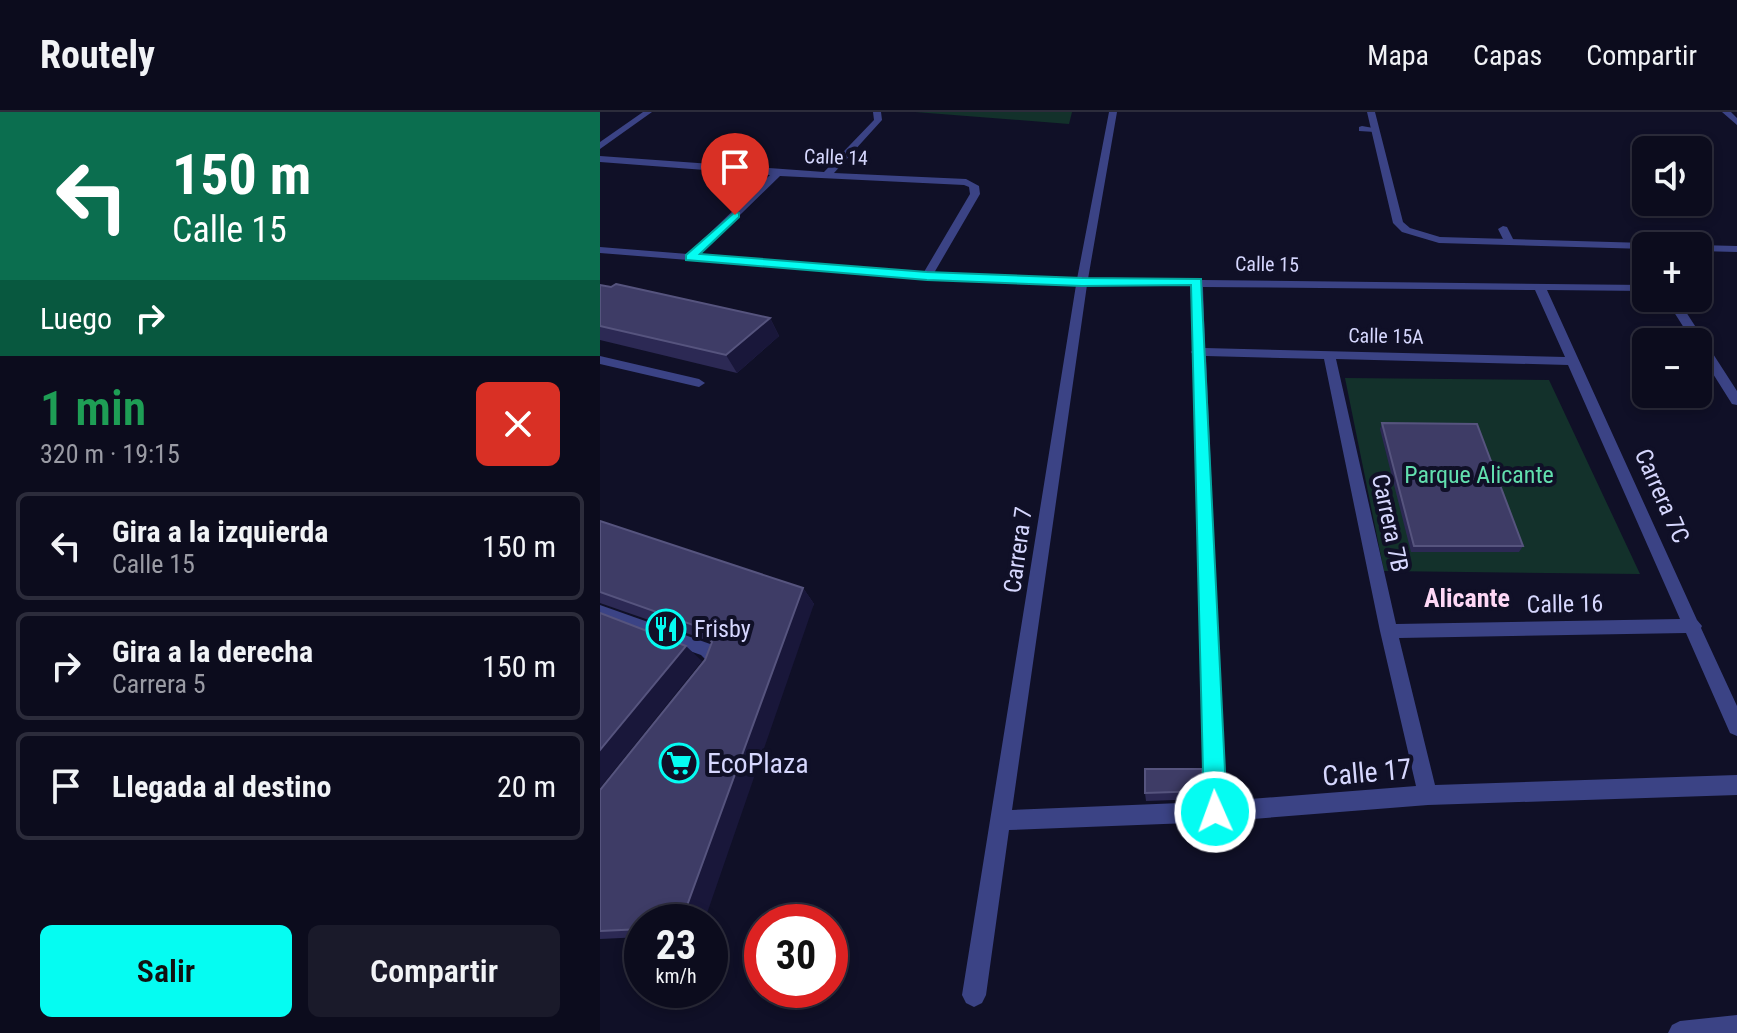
<!DOCTYPE html>
<html lang="es">
<head>
<meta charset="utf-8">
<style>
  body { margin:0; font-family:"Roboto Condensed",sans-serif; background:#1a1a2a; color:#f1f3f6; height:100vh; display:flex; flex-direction:column; font-size:30px; white-space:nowrap }
  * { box-sizing:border-box; margin:0 }
  p { font-size:26px; color:#9a9ba4 }
  .icon { flex:none; width:44px; height:44px; fill:none; stroke:currentColor; stroke-width:2; stroke-linecap:round; stroke-linejoin:round }
  .map { position:relative; flex:1; overflow:hidden }
  .panel { display:flex; flex-direction:column; background:#0c0c1d; width:600px }
  .panel>* { flex:none }
  .top-card { background:#0b6e4f; color:#fff; overflow:hidden }
  .tools { position:absolute; left:1032px; top:24px; display:grid; gap:16px }
  .tools a { display:grid; place-items:center; width:80px; height:80px; border-radius:12px; background:#0c0c1d; box-shadow:0 4px 12px #0003,0 0 0 2px #2c2c3b; font-size:40px }
  .speed { position:absolute; left:24px; top:792px; display:flex; gap:16px; font-size:40px; font-weight:700; text-align:center }
  .speed>* { display:grid; place-content:center; width:104px; height:104px; border-radius:50%; background:#0c0c1d; box-shadow:0 4px 12px #0003,0 0 0 2px #2c2c3b; line-height:1 }
  .speed small { font-size:20px; font-weight:400 }
  .speed .limit { border:12px solid #d22; background:#fff; color:#111 }
  .pin { position:absolute; display:grid; place-items:center; width:68px; height:68px; color:#fff; margin:-82px -34px; border-radius:50% 50% 50% 0; rotate:-45deg; box-shadow:0 0 8px #0007 }
  .pin .icon { rotate:45deg }
  .me { position:absolute; width:88px; margin:-44px; rotate:358deg; stroke-linejoin:round; filter:drop-shadow(0 0 6px #0008) }
  .turn { display:flex; align-items:center; gap:28px; height:168px; padding:0 40px; font-size:36px }
  .turn .icon { width:104px; height:104px; stroke-width:2.5 }
  .turn b { display:block; font-size:56px; line-height:68px }
  .then { display:flex; align-items:center; height:76px; padding:0 40px; background:#0003; gap:16px; font-size:30px }
  .round { display:grid; place-items:center; flex:none; width:84px; height:84px; border-radius:12px; background:#1a1a2a }
  .head { display:flex; align-items:center; justify-content:space-between; height:136px; padding:0 40px }
  h1 { font-size:48px; font-weight:600; line-height:60px; color:#1e9e55 }
  .button { display:flex; gap:16px; margin-top:auto; padding:16px 40px }
  .button a { flex:1; height:92px; border-radius:12px; background:#05fcf2; color:#111; font-size:32px; font-weight:600; line-height:92px; text-align:center }
  .button a+a { background:#1a1a2a; color:#f1f3f6 }
  ul { padding:0; list-style:none }
  li { display:flex; align-items:center; gap:24px; height:108px; margin:0 16px 12px; padding:0 24px; border:4px solid #2c2c3b; border-radius:12px }
  li div { flex:1 }
  li b { display:block; font-size:30px }
  li em { font-style:normal }
  header { display:flex; align-items:center; gap:48px; box-sizing:border-box; height:112px; padding:0 40px; background:#0c0c1d; border-bottom:2px solid #2c2c3b }
  header strong { font-size:38px }
  nav { display:flex; gap:44px; margin-inline-start:auto; font-size:28px }
  main { display:flex; flex:1; min-height:0 }
  .map>svg:first-child { display:block }
  .green { fill:#13312b }
  .lines { fill:none; stroke-linecap:round; stroke-linejoin:round }
  .service { fill:#3b4385; fill-rule:evenodd }
  .minor { fill:#3b4385; fill-rule:evenodd }
  .wall { fill:#2c2954 }
  .shaded-wall { fill:#19173a }
  .building { fill:#3e3c66; stroke:#56547e; stroke-width:2 }
  .route { fill:#05fcf2; stroke:#03a49d; stroke-width:2 }
  .labels { text-anchor:middle; stroke-width:8; stroke-linejoin:round; paint-order:stroke }
  .far-street-label { font-size:20px; fill:#d6d7fe; stroke:#101027 }
  .park-label { font-size:24px; fill:#62dfae; stroke:#101027 }
  .street-label { font-size:24px; fill:#d6d7fe; stroke:#101027 }
  .poi-label { font-size:24px; fill:#d6d7fe; stroke:#101027; text-anchor:start }
  .neighbourhood-label { font-size:26px; font-weight:bold; fill:#fed8f6; stroke:#101027 }
  .near-poi-label { font-size:28px; fill:#d6d7fe; stroke:#101027; text-anchor:start }
  .near-street-label { font-size:28px; fill:#d6d7fe; stroke:#101027 }
</style>
</head>
<body>
<header>
<strong>Routely</strong>
<nav><a>Mapa</a><a>Capas</a><a>Compartir</a></nav>
</header>
<main>
<section class="panel">
<div class="top-card">
<div class="turn"><svg class="icon" aria-label="left" viewBox="0 0 24 24"><path d="M17 20v-9H6M10 6l-5 5 5 5"/></svg><div><b>150 m</b>Calle 15</div></div>
<div class="then">Luego<svg class="icon" aria-label="right" viewBox="0 0 24 24"><path d="M7 20v-9h11M14 6l5 5-5 5"/></svg></div>
</div>
<div class="head"><div><h1>1 min</h1><p>320 m · 19:15</p></div><a class="round" style="background:#d93025;color:#fff"><svg class="icon" aria-label="close" viewBox="0 0 24 24"><path d="M6 6l12 12M18 6L6 18"/></svg></a></div>
<ul>
<li><svg class="icon" aria-label="left" viewBox="0 0 24 24"><path d="M17 20v-9H6M10 6l-5 5 5 5"/></svg><div><b>Gira a la izquierda</b><p>Calle 15</p></div><em>150 m</em></li>
<li><svg class="icon" aria-label="right" viewBox="0 0 24 24"><path d="M7 20v-9h11M14 6l5 5-5 5"/></svg><div><b>Gira a la derecha</b><p>Carrera 5</p></div><em>150 m</em></li>
<li><svg class="icon" aria-label="arrive" viewBox="0 0 24 24"><path d="M6 21V4h12l-3 4 3 4H6"/></svg><div><b>Llegada al destino</b></div><em>20 m</em></li>
</ul>
<div class="button"><a>Salir</a><a>Compartir</a></div>
</section>
<div class="map">
<svg width="1137" height="921" viewBox="0 0 1137 921">
  <rect width="100%" height="100%" fill="#101027"/>
  <path class="green" d="M315,0H472L469,12Z
    M745,266L949,268L1040,462L784,459Z"/>
  <g class="lines">
    <path class="service" d="M762,14L779,17L775,20L759,19V15Z
      M903,114L907,115L915,131L914,133L905,131L898,117Z
      M0,244L99,267L105,271L99,275L0,252Z
      M0,493L113,533L124,544L118,560L112,563L106,560L103,555L105,547L101,543L0,507Z"/>
    <path class="minor" d="M43,0H52L0,37V30Z
      M273,0H281L282,8L234,61L366,67L379,74L380,82L334,161L477,167L509,0H517L488,167L592,168L597,166L602,168L1046,173V179L947,178L1097,508L1102,514L1101,516L1137,594V624L1130,621L1086,521L799,526L835,673L1137,663V683L828,693L615,710L409,718L386,883L382,891L374,895L366,891L362,883L476,173L327,167L0,141V135L88,142L170,63L0,50V44L224,60L274,8ZM180,64L364,73L369,75L370,82L324,160L99,143ZM487,173L592,174L593,237L591,240L593,243L605,690L412,698ZM603,175L935,178L965,245L605,236ZM606,244L724,247L780,519L816,674L625,689ZM736,247L968,253L1080,507L796,512Z
      M767,0H775L803,110L810,116L840,125L1046,131L1051,134H1046V137L839,131L802,120L793,111Z
      M1122,0H1131L1137,6V13Z
      M1098,133L1137,134V140L1098,139V134H1094Z
      M1065,186H1077L1137,279V293L1132,292L1098,238V230H1093Z
      M1137,903V921H1068L1072,913L1080,909Z"/>
  </g>
  <path class="wall" d="M0,173L170,206L179,224L137,261L0,228Z
    M782,311L923,434L919,440H811L780,317Z
    M0,409L203,476L214,492L42,810V825L0,827V678L105,548L112,530L0,491Z
    M603,679L602,687L546,689L545,681Z"/>
  <path class="shaded-wall" d="M170,206L179,224L137,261L126,243Z
    M203,476L214,492L104,810H81Z
    M86,534L102,549L0,676V638Z"/>
  <path class="building" d="M16,172L170,206L126,243L0,214V173L11,175Z
    M782,311L877,312L923,434H814Z
    M0,409L203,476L81,810H42V817L0,819V678L105,548L112,530L99,515L0,480Z
    M0,501L86,534L0,638Z
    M545,657H602L603,679L545,681Z"/>
  <path class="route" d="M135,100L139,101V105L100,142L327,160L482,166L601,167L627,700L623,708L615,712L607,708L604,700L591,173L482,174L327,168L86,148V143Z"/>
  <defs>
    <symbol id="restaurant-ring" viewBox="-11 -11 22 22"><circle r="9.5" fill="#101027" stroke="#05fcf2" stroke-width="1.5"/><path d="M-5-6h1v4h1v-4h1v4h1v-4h1v5L-1.5 .5V6h-2V.5L-5-1ZM5-6V6H3V1.5H1.5Q1.5-4 5-6Z" fill="#05fcf2"/></symbol>
    <symbol id="supermarket-ring" viewBox="-11 -11 22 22"><circle r="9.5" fill="#101027" stroke="#05fcf2" stroke-width="1.5"/><path d="M-6-5.5h2.5l.6 2H6L4.5 2H-2.5L-4.4-4H-6ZM-1.5 3.2a1.3 1.3 0 1 0 .1 0ZM3 3.2a1.3 1.3 0 1 0 .1 0Z" fill="#05fcf2"/></symbol>
  </defs>
  <g fill-rule="evenodd">
    <use href="#restaurant-ring" x="44" y="495" width="44" height="44"/>
    <use href="#supermarket-ring" x="57" y="629" width="44" height="44"/>
  </g>
  <g class="labels">
    <g class="far-street-label">
      <text transform="translate(236 45) rotate(2)" y="7">Calle 14</text>
      <text transform="translate(667 152) rotate(1)" y="7">Calle 15</text>
      <text transform="translate(786 224) rotate(1)" y="7">Calle 15A</text>
    </g>
    <g class="park-label">
      <text x="879" y="371">Parque Alicante</text>
    </g>
    <g class="street-label">
      <text transform="translate(1062 384) rotate(66)" y="8">Carrera 7C</text>
      <text transform="translate(790 411) rotate(78)" y="8">Carrera 7B</text>
      <text transform="translate(418 438) rotate(-82)" y="8">Carrera 7</text>
      <text transform="translate(965 492) rotate(-1)" y="8">Calle 16</text>
    </g>
    <g class="poi-label">
      <text x="94" y="525">Frisby</text>
    </g>
    <g class="neighbourhood-label">
      <text x="867" y="495">Alicante</text>
    </g>
    <g class="near-poi-label">
      <text x="107" y="661">EcoPlaza</text>
    </g>
    <g class="near-street-label">
      <text transform="translate(767 660) rotate(-5)" y="10">Calle 17</text>
    </g>
  </g>
</svg>
<div class="tools">
<a><svg class="icon" aria-label="sound" viewBox="0 0 24 24"><path d="M4 9h4l5-4v14l-5-4H4zM17 9q2 3 0 6"/></svg></a>
<a>+</a>
<a>−</a>
</div>
<div class="speed"><div>23<small>km/h</small></div><div class="limit">30</div></div>
<div class="pin" style="left:135px;top:103px;background:#d93025"><svg class="icon" aria-label="arrive" viewBox="0 0 24 24"><path d="M6 21V4h12l-3 4 3 4H6"/></svg></div>
<svg class="me" style="left:615px;top:700px" viewBox="-20 -20 40 40"><circle r="17" fill="#05fcf2" stroke="#fff" stroke-width="3"/><path d="M0-11L8 9 0 5-8 9z" fill="#fff"/></svg>
</div>
</main>
</body>
</html>
